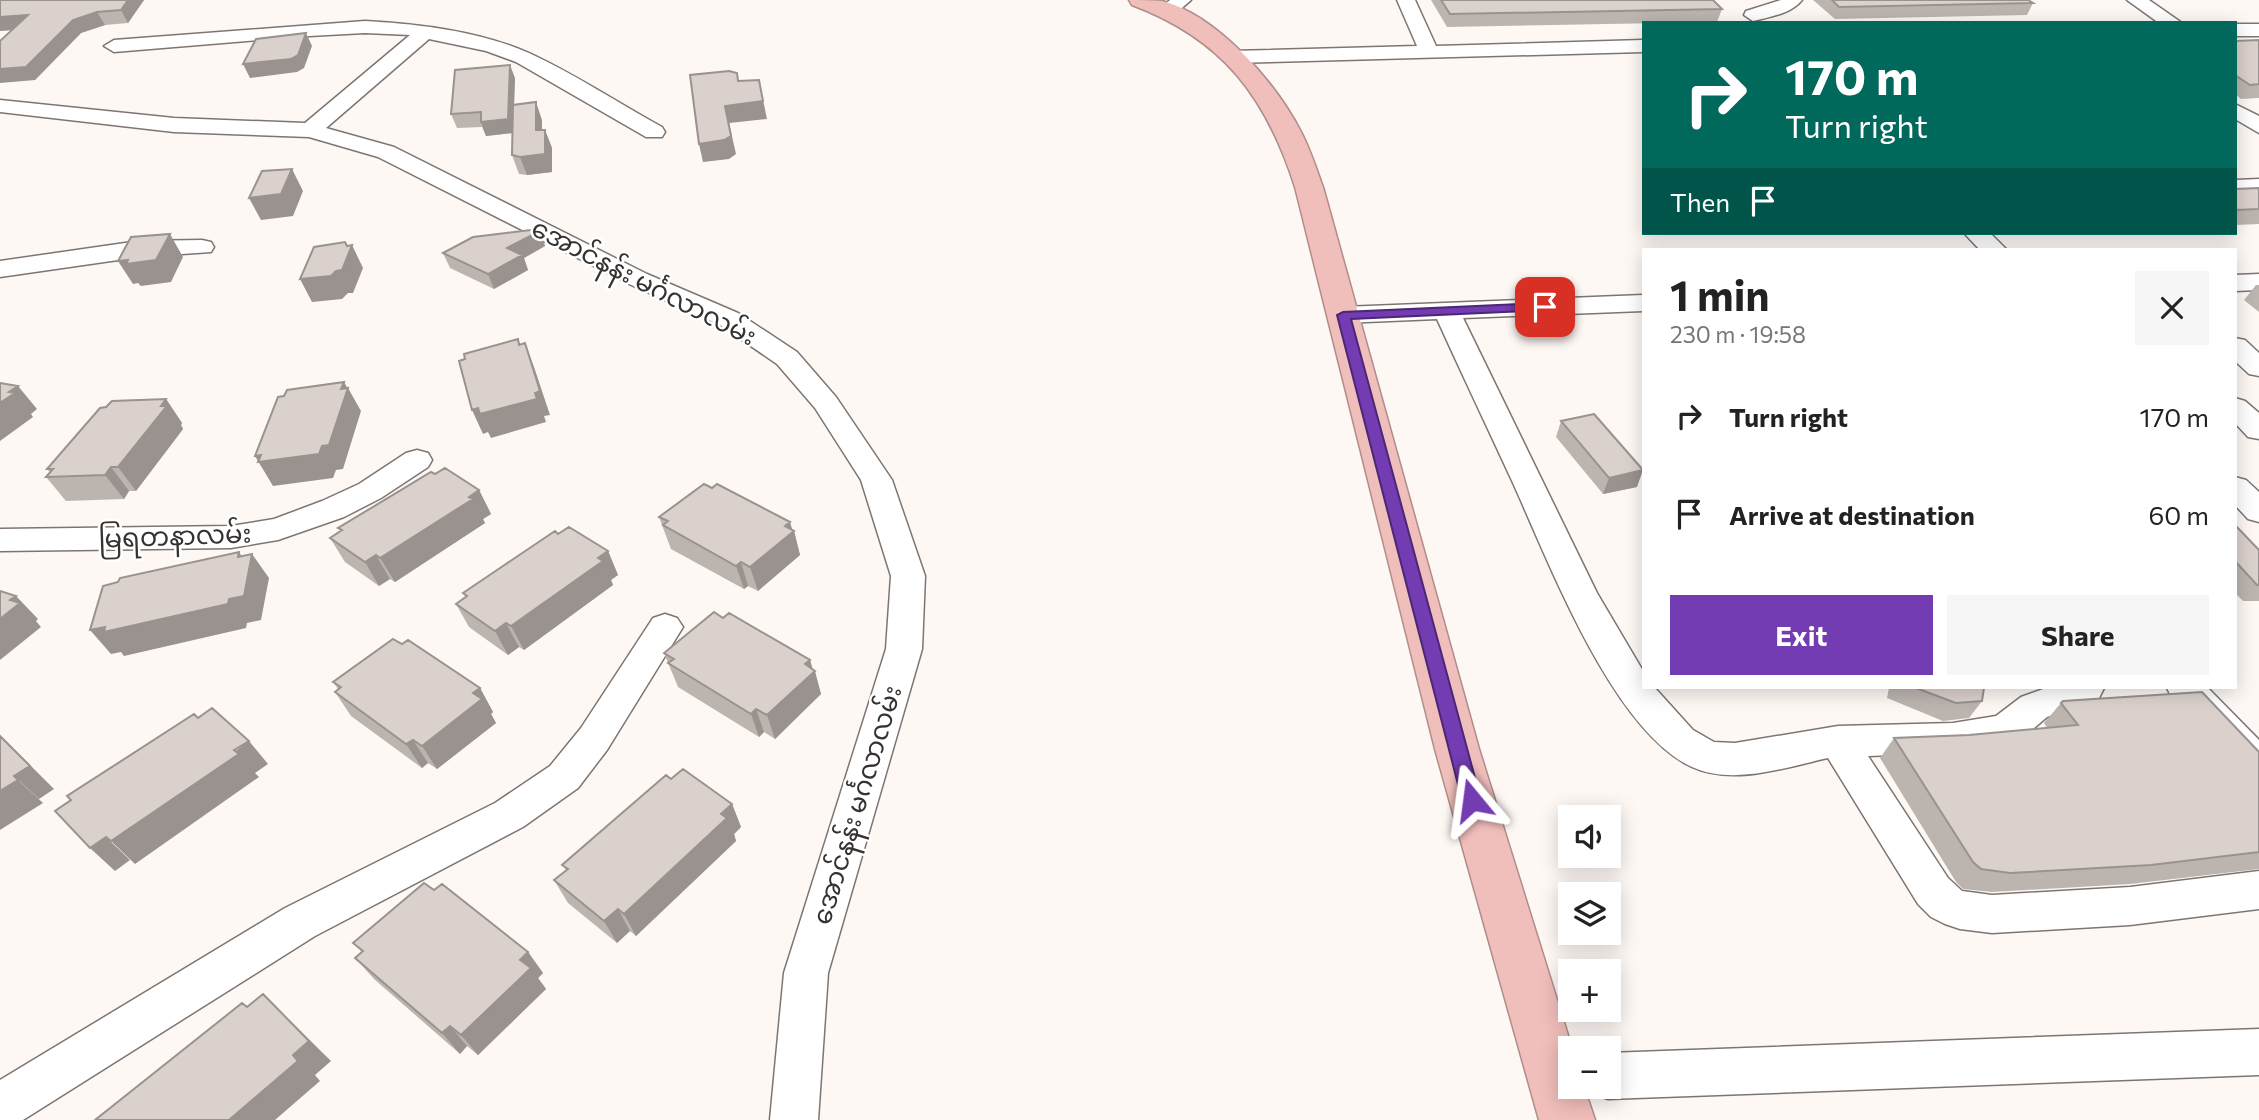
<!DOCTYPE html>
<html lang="en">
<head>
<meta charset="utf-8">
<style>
  body { margin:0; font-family:Commissioner,"Noto Sans Myanmar",sans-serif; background:#f6f6f6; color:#222; height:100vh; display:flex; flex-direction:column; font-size:26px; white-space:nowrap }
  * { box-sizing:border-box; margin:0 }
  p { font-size:23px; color:#767676 }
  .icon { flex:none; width:38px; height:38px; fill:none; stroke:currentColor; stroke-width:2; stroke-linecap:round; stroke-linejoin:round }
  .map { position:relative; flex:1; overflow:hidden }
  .panel { position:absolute; left:1642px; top:248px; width:595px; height:441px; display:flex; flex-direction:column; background:#fff; border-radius:0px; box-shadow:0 4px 18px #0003 }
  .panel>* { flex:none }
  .guide { position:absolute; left:1642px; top:21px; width:595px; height:214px; border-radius:0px; box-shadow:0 4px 18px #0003; background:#00695c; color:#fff; overflow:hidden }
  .fabs { position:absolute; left:1558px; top:805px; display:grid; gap:14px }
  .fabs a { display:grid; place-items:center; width:63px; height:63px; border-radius:0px; background:#fff; box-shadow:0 4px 18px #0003; font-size:35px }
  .pin { position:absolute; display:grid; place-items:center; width:60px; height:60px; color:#fff; margin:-30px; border-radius:14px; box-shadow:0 4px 10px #0006 }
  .me { position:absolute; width:77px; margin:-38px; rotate:344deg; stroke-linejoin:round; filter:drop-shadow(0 0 5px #0008) }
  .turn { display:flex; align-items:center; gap:24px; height:147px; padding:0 28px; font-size:32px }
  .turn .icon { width:91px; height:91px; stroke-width:2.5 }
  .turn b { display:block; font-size:49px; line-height:60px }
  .then { display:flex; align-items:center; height:66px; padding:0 28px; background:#0003; gap:14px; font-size:26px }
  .round { display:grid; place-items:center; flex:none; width:74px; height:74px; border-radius:0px; background:#f6f6f6 }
  .head { display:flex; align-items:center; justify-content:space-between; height:119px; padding:0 28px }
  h1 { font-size:42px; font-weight:700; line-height:52px }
  .primary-button { display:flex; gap:14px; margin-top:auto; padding:14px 28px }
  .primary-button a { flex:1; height:80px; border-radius:0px; background:#733cb3; color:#fff; font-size:28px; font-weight:700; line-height:80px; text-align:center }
  .primary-button a+a { background:#f6f6f6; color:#222 }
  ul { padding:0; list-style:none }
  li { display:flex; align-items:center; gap:21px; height:98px; padding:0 28px }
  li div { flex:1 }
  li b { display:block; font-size:26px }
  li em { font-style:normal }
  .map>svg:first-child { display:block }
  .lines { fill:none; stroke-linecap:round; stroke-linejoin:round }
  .minor-casing { stroke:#7e7571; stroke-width:3 }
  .highway-casing { stroke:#af8d8a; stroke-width:3 }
  .minor { fill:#fff; fill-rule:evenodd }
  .highway { fill:#f0bebb; fill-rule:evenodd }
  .wall { fill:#bcb4af }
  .shaded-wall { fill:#99928f }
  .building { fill:#dbd1cc; stroke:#99928f; stroke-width:2 }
  .route { fill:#733cb3; stroke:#4b2774; stroke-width:2 }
  .labels { text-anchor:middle; stroke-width:5; stroke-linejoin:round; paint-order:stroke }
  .street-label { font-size:26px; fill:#363230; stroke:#fff }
</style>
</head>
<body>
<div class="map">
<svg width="2259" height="1120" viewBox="0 0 2259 1120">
  <rect width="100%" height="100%" fill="#fef8f5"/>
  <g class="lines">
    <defs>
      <path id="minor" d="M1170,0H1191L1176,13H1162L1160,9Z
        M1397,0H1415L1436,46L1643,40V52L1231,63L1224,61L1221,57L1224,53L1231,51L1417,46Z
        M1781,0H1802C1791,14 1769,17 1753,21L1744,15L1746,11Z
        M2127,0H2149L2182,23H2159Z
        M365,21C419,24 479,31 529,53C575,74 618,103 662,127L665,132L662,137H646L516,62L486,51L429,39L326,128L394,147L647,274L738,313L797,352L836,397L892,480L925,576L922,649L828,973L818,1120H770L784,973L886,649L891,576L861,480L815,408L777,364L720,325L629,284L378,157L309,137L174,132L0,112V100L174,118L305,123L410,35L365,33L309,36L114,52L104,46L114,40Z
        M2235,24H2259V36H2235Z
        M2235,104L2259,116V133L2235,119Z
        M2259,179V193L2235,194V180Z
        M1964,233H1990L2007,250H1980Z
        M202,240L211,242L214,247L211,252L139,257L0,277V261L139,241Z
        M2259,274V290L2235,291V275Z
        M1643,295V311L1463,318L1597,593L1643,671V688H1655L1693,730L1714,742L1735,743L1838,726L1953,723L1996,716L2021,697L2046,688H2104L2099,698L2047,717L2019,741L2006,745L1953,753L1868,756L1948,878L1962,891L1992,895L2130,887L2259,871V909L2130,925L1992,933L1960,929L1945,924L1931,917L1918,904L1828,758C1787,767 1733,786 1692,767C1612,730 1549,562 1513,483C1488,429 1462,374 1437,319L1343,323L1334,321L1330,315L1334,309L1343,307Z
        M2235,338L2245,340L2259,353V376L2249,374L2235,361Z
        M2235,398L2245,401L2259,413V439L2248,437L2235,423Z
        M417,450L428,453L432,460L428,467L381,498L344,517L278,540L231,548L0,551V529L231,526L274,519L322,501L359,484L406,453Z
        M2235,477L2246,480L2259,492V522L2248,519L2235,505Z
        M665,614L677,618L683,627L607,750L578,788L523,827L315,936L23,1120H0V1080L285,908L495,803L550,766L581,728L653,618Z
        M2167,688H2208L2259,740V781L2245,776L2172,698Z
        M2259,1029V1075L1608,1099L1591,1093L1589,1087H1608V1053Z"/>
      <path id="highway" d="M1129,0C1140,0 1152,0 1162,1C1217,15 1276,83 1301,132C1310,149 1316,168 1323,187L1479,749L1572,1048H1570V1087H1584L1595,1120H1539L1435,749L1295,187C1266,97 1223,39 1132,5Z"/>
    </defs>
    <use href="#minor" class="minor-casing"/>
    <use href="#highway" class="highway-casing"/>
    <use href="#minor" class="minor"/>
    <use href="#highway" class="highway"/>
  </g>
  <path class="wall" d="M0,0H144L128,23L105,25L81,33L35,80L12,30L0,31Z
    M1431,0H1713L1722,9L1717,22L1447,27Z
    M1813,0H2028L2033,3L2027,15L1835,19Z
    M2259,40V98L2241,99L2235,94V41Z
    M515,78L514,105L542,120V130H545L552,148V172L527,175L519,174L512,155V133L486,136L482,127L457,128L451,114Z
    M2259,188V224L2235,225V189Z
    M539,229L545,246L524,258L528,270L494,289L450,268L443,253Z
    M2256,285H2259V312L2244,300Z
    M166,399L182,423L181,425L183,429L136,491H129L124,499L66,501L46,477L50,472L47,469Z
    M1561,421L1637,487L1603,494L1556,437Z
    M435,474L479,490L491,514L483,519L485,523L395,582L390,579L379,586L345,562L330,538L340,531L338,528Z
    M659,517L792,530L794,531L800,555L758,591L748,586L744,589L671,549Z
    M2235,525L2259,550V601H2243L2235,593Z
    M558,534L608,551L618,575L611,580L613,585L524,650L519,647L508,655L469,627L456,604L466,597L463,593Z
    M723,618L810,660L821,694L775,739L764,732L759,737L678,687L664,653Z
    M333,682L480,688L493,712L491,714L496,723L437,769L428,763L422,768L351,716L335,692L338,689Z
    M1889,688H1984L1982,701L1969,718L1943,721L1887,698Z
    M2061,703L2259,752V869L2130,884L1992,892L1963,889L1956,882L1880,758L1894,738L1969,735L2047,728L2044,723Z
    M671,779L732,804L741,827L734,834L736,841L636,936L630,931L617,943L568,903L554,880L566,870L562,865Z
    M434,890L528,952L543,973L538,978L546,989L478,1055L467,1046L460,1054L374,979L355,958L362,952L353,943Z"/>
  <path class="shaded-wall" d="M128,0H144L128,23L121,10Z
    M97,12L105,25L81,33L35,80L0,83V69L73,20Z
    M28,15L36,28L0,31V17Z
    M306,33L312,46L304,68L297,72L250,78L243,64Z
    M510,65L515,78L513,133L486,136L481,122Z
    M759,80L767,119L729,123L736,154L729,159L703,162L699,144L725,106Z
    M536,102L542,120V148L536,130Z
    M545,130L552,148V172L527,175L520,157Z
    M292,169L303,191L293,216L261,220L249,198Z
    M540,231L545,246L524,258L528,270L494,289L488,274L507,248Z
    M170,234L183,257L171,282L141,286L138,283L133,284L118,261Z
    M352,245L363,268L353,293H348L342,299L312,302L300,279Z
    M525,343L534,367L550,415L544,416L546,422L491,438L488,432L483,434L472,410L535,393Z
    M344,382L348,389V388L361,411L343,469L336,470L333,478L273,486L255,456L341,389Z
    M18,386L37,409L31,414L33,417L0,441V404L9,392Z
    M166,399L182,423L181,425L183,429L136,491L118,467Z
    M111,467L129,491L124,499L105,475Z
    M1643,470L1637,487L1603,494L1609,478Z
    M479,490L491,514L483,519L485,523L395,582L380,558Z
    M790,522L793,532L794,531L800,555L758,591L750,567L785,526Z
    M608,551L618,575L611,580L613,585L524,650L511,626Z
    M239,552L249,567L252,554L269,578L261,620L247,623L246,628L124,656L121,652L111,654L90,630L238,557Z
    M376,555L390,579L379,586L365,562Z
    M741,562L748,586L744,589L736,566Z
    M16,596L38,619L36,621L41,627L0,660V619L10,600Z
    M506,623L519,647L508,655L495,631Z
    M810,660L813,672L815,671L821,694L775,739L767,715L805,664Z
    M480,688L493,712L491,714L496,723L437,769L422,746L473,693Z
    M756,709L764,732L759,737L751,714Z
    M0,736L21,756L54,789L39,799L14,776Z
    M413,740L428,763L422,768L406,744Z
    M249,741L268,764L255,773L259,777L135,864L111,841Z
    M18,780L43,803L0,830V791Z
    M732,804L741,827L734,834L736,841L636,936L624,914Z
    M106,837L130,860L115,871L90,848Z
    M618,909L630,931L617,943L604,921Z
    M528,952L543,973L538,978L546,989L478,1055L461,1035L520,960Z
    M263,994L331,1061L315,1075L320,1081L275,1120H229L293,1055Z
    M450,1026L467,1046L460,1054L442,1033Z"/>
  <path class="building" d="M0,0H128L121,10L97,12L73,20L26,67L0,69V41L28,15L0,17Z
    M1441,0H1713L1722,9L1450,14Z
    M1832,0H2028L2033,3L1839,7Z
    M306,33L298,55L291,59L243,64L256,39Z
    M2259,40V84L2250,85L2235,75V41Z
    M510,65L508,119L481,122V112L451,114L455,70Z
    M729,71L737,73L738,81L759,80L763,101L725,106L731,136L724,140L699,144L690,75Z
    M536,102V130H545V154L520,157L512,155L513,105Z
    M292,169L281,194L249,198L262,171Z
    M2259,188V209L2235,210V189Z
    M539,229L540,231L507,248L522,255L488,274L443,253L473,237Z
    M170,234L156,260L126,264L128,260L118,261L131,237Z
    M345,242L347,246L352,245L342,270L336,271L331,276L300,279L314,247Z
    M518,339L519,345L525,343L540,391L535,393L537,399L480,414L478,408L472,410L459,361L465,359L464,354Z
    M344,382L341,389L348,388L329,445L322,446L319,454L258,462L261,455L255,456L278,397L284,396L287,390Z
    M0,383L18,386L9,392L15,393L0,403Z
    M166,399L161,406H167L118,467H111L105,475L46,477L53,469H47L100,408L106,407L112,401Z
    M1594,414L1643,470L1609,478L1561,421Z
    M445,468L479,490L469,497L473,499L380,558L376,555L365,562L330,538L342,530L338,528L431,472L435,474Z
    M704,484L712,488L717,484L790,522L785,526L794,531L750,567L741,562L736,566L663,525L668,521L659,517Z
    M2235,525L2259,550V585H2257L2235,561Z
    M569,527L608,551L598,558L603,561L511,626L506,623L495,631L456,604L467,596L463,593L500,568L555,531L558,534Z
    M239,552L238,557L252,554L244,596L229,599L228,604L104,632L105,627L90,630L103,586L118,582L120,578Z
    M0,591L16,596L10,600L20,603L0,619Z
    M714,612L723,618L729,613L810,660L805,664L815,671L767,715L756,709L751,714L668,663L674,659L664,653Z
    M393,639L402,644L408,640L480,688L473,693L482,699L422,746L413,740L406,744L335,692L341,687L333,682Z
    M1916,688H1984L1982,701L1956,703Z
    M2202,692L2259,752V852L2151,865L2010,873L1981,869L1973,862L1894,738L1969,735L2078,725L2061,703L2063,701Z
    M212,708L249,741L234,750L239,754L111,841L106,837L90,848L55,811L71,800L67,796L194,714L198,718Z
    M0,736L30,766L14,776L18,780L0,791Z
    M683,769L732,804L721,814L727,818L624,914L618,909L604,921L554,880L568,869L562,865L607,826L666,775L671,779Z
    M424,883L434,890L442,884L528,952L520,960L531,968L461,1035L450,1026L442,1033L355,958L363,951L353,943Z
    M263,994L309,1041L293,1055L298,1061L229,1120H95L242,1003L247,1007Z"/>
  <path class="route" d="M1545,303L1549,305V310L1351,319L1481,800L1478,805L1472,808L1465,805L1462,800L1337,315L1343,312Z"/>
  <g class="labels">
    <g class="street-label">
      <text transform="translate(644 282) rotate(27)" y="9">အောင်နန်း မင်္ဂလာလမ်း</text>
      <text transform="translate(175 536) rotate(-2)" y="9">မြရတနာလမ်း</text>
      <text transform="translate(857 805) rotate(-73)" y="9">အောင်နန်း မင်္ဂလာလမ်း</text>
    </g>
  </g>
</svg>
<div class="fabs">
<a><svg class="icon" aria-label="sound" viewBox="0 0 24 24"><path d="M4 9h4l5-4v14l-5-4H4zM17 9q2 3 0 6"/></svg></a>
<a><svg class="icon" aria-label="layers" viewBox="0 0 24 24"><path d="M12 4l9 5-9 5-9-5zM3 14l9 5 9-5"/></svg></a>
<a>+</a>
<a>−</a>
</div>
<div class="pin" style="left:1545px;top:307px;background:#d93025"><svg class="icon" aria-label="arrive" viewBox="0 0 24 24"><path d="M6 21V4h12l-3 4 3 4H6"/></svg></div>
<svg class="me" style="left:1472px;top:800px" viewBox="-20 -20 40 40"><path d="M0-17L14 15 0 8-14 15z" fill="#733cb3" stroke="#fff" stroke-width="4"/></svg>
<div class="guide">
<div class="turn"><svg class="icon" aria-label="right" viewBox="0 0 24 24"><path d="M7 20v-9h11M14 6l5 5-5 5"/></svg><div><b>170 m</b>Turn right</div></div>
<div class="then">Then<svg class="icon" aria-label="arrive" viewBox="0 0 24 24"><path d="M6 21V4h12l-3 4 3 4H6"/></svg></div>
</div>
<section class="panel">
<div class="head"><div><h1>1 min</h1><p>230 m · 19:58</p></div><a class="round"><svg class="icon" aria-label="close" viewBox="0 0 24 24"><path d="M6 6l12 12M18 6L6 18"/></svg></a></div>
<ul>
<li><svg class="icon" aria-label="right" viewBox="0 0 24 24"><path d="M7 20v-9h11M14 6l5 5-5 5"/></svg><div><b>Turn right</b></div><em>170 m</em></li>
<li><svg class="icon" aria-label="arrive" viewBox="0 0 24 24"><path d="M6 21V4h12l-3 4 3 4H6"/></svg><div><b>Arrive at destination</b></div><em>60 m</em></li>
</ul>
<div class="primary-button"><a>Exit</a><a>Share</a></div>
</section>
</div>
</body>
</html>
